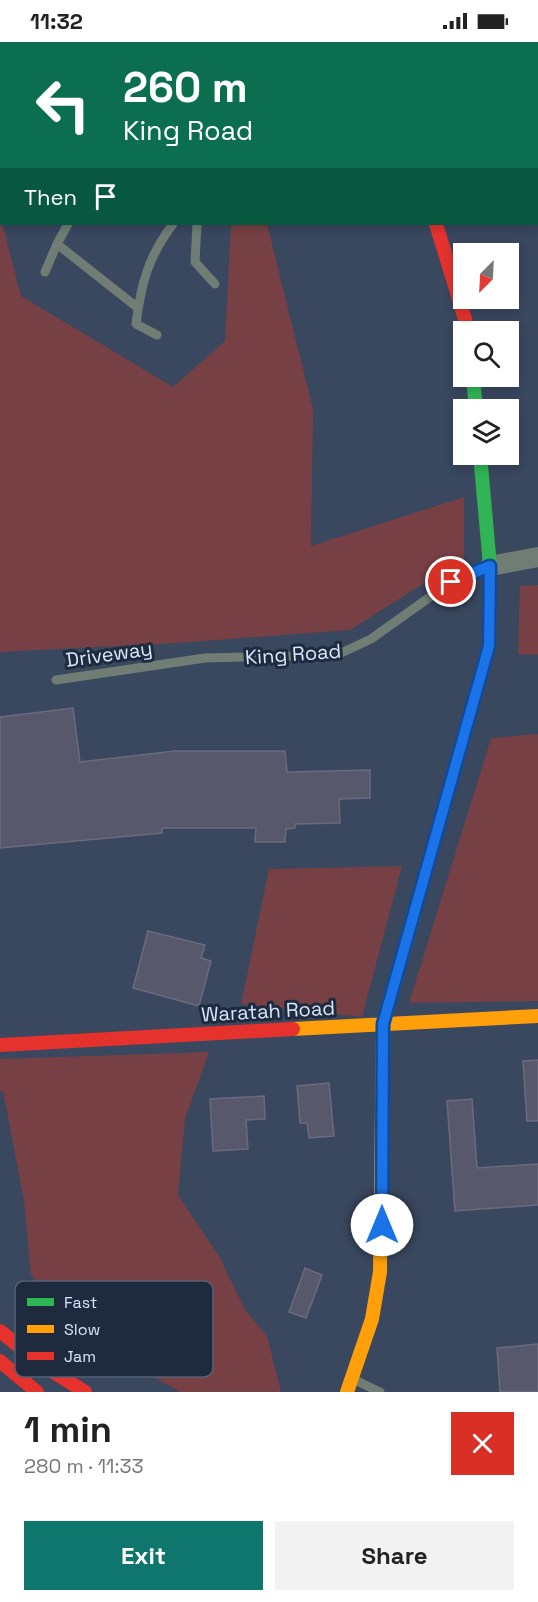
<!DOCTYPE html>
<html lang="en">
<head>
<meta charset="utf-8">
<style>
  body { margin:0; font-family:"Space Grotesk",sans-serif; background:#f2f2f2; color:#222; height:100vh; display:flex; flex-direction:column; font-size:22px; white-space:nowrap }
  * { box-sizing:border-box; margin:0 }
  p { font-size:20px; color:#767676 }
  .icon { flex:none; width:33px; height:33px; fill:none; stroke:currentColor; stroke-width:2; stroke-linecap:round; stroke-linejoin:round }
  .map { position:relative; height:1350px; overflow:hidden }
  .details { display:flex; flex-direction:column; background:#fff; flex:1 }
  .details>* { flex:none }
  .banner { position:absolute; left:0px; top:0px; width:538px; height:183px; box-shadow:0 3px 9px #0003; background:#0b6e4f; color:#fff; overflow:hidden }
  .needle { width:39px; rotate:204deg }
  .buttons { position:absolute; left:453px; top:201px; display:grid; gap:12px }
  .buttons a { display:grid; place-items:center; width:66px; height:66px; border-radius:0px; background:#fff; box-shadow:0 3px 9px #0003; font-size:30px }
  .pin { position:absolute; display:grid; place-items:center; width:51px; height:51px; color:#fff; margin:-26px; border:3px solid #fff; border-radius:50%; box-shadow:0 2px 6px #0007 }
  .me { position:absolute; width:66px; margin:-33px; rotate:0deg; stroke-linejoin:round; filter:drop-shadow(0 0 4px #0008) }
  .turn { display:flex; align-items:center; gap:21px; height:126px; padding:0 24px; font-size:27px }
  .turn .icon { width:78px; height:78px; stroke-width:2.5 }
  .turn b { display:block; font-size:42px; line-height:51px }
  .then { display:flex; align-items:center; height:57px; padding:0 24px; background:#0003; gap:12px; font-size:22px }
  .round { display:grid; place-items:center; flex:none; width:63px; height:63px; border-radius:0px; background:#f2f2f2 }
  .headline { display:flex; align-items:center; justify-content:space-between; height:102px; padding:0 24px }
  h1 { font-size:36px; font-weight:700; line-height:45px }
  .primary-button { display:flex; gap:12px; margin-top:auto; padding:12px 24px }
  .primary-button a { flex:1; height:69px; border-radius:0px; background:#0f766e; color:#fff; font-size:24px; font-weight:700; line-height:69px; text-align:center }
  .primary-button a+a { background:#f2f2f2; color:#222 }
  .status { display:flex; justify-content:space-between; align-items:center; height:42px; padding:0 30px; background:#fff; direction:ltr }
  .status svg { height:16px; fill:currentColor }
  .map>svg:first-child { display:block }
  .green { fill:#764044 }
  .building { fill:#58586c; stroke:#6b6a7e; stroke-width:1.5 }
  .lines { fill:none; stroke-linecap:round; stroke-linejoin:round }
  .lane { stroke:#707d75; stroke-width:9 }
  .street { stroke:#707d75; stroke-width:20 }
  .fast { stroke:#30b455; stroke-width:14 }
  .slow { stroke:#ff9f0a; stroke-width:14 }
  .jam { stroke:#e5322d; stroke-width:14 }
  .route-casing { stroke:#114b97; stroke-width:15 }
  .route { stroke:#1a73e8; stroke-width:10 }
  .labels { text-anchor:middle; stroke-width:6; stroke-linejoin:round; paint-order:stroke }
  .street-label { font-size:20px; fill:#d8e6fb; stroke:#1e2a3e }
  .key { fill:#1e2a3e; stroke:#566277; stroke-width:1.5 }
  .key-label { font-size:16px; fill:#d8e6fb }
</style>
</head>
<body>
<div class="status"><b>11:32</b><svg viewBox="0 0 49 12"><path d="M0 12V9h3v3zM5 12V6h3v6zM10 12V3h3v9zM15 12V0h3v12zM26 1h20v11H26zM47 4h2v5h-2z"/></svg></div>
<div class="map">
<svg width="538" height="1350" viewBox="0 0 538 1350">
  <rect width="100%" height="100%" fill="#39475f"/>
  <path class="green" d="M0,173L21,254L173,345L225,299L231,182H267L313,367L311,504L464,455V516L350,588L177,601L0,610Z
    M538,543V613L518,612L520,544Z
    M538,692V959L409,961L491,696Z
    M402,824L362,975L241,962L269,827Z
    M209,1010L185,1077L178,1153L219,1214L245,1268L267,1294L281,1350H180L147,1331L84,1283L31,1233L24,1159L3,1049H0V1017Z"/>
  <path class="building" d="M73,666L80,720L175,709H285L287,730L370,728V756L339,757L340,781L295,782V786L286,787L285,800H255L256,786H162V791L0,806V675Z
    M148,889L205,903L201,916L211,919L199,964L133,946Z
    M538,1018V1079H527L523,1019Z
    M329,1041L334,1094L309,1096L307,1081H300L297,1044Z
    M264,1054L265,1077L246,1078L248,1107L213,1109L210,1057Z
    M472,1057L477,1126L538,1122V1163L455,1169L447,1059Z
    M305,1226L322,1233L306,1276L289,1270Z
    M538,1302V1350H500L497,1306Z"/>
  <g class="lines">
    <path class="lane" d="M231,2V0
      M68,182L57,202L138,266
      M197,182L195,220L215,242
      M45,230L57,202
      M157,293L136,282C141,242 148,215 173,182
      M56,638L205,616L337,613L371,597L451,540L488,524
      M355,1338L380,1350"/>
    <path class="street" d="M490,524L538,515"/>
    <path class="fast" d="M428,0V2
      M473,334L476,368
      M480,412L490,524V553"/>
    <path class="slow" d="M293,987L538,974
      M347,1350L372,1277L380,1230L383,982L414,872"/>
    <path class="jam" d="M436,182L469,290
      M414,872L489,604L490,553
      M0,1003L293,987
      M0,1289L41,1322L85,1350
      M0,1319L37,1350"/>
  </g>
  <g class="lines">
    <defs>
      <path id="route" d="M382,1183L383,982L489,604L490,524L451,540"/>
    </defs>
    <use href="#route" class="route-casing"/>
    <use href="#route" class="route"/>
  </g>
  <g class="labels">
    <g class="street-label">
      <text transform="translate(109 612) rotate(-8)" y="7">Driveway</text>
      <text transform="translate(293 612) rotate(-4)" y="7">King Road</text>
      <text transform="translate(268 969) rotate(-3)" y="7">Waratah Road</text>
    </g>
  </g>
  <rect x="15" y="1239" width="198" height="96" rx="9" class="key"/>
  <rect x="27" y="1256" width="27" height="8" fill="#30b455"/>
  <rect x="27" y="1283" width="27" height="8" fill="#ff9f0a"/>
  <rect x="27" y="1310" width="27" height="8" fill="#e5322d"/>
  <g class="key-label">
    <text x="64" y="1266">Fast</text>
    <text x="64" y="1293">Slow</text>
    <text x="64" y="1320">Jam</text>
  </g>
</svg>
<div class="buttons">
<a><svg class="needle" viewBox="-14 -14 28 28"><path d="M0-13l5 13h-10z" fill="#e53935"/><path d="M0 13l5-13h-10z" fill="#767676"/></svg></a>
<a><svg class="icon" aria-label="search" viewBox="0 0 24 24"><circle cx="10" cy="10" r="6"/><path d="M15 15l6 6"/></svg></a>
<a><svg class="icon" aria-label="layers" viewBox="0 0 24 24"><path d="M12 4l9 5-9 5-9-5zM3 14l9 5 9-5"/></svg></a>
</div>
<div class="pin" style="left:451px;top:540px;background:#d93025"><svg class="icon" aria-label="arrive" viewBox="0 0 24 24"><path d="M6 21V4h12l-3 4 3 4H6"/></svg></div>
<svg class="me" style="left:382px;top:1183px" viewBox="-20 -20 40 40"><circle r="19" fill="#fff"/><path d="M0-13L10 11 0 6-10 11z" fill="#1a73e8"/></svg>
<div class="banner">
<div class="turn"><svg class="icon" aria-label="left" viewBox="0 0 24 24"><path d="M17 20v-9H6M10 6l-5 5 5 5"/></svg><div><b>260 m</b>King Road</div></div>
<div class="then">Then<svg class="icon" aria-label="arrive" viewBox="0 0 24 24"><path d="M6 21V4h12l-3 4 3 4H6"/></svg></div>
</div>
</div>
<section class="details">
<div class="headline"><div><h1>1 min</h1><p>280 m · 11:33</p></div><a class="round" style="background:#d93025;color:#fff"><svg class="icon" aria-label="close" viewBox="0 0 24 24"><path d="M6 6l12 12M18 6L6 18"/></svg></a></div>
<div class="primary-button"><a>Exit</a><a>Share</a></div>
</section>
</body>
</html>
